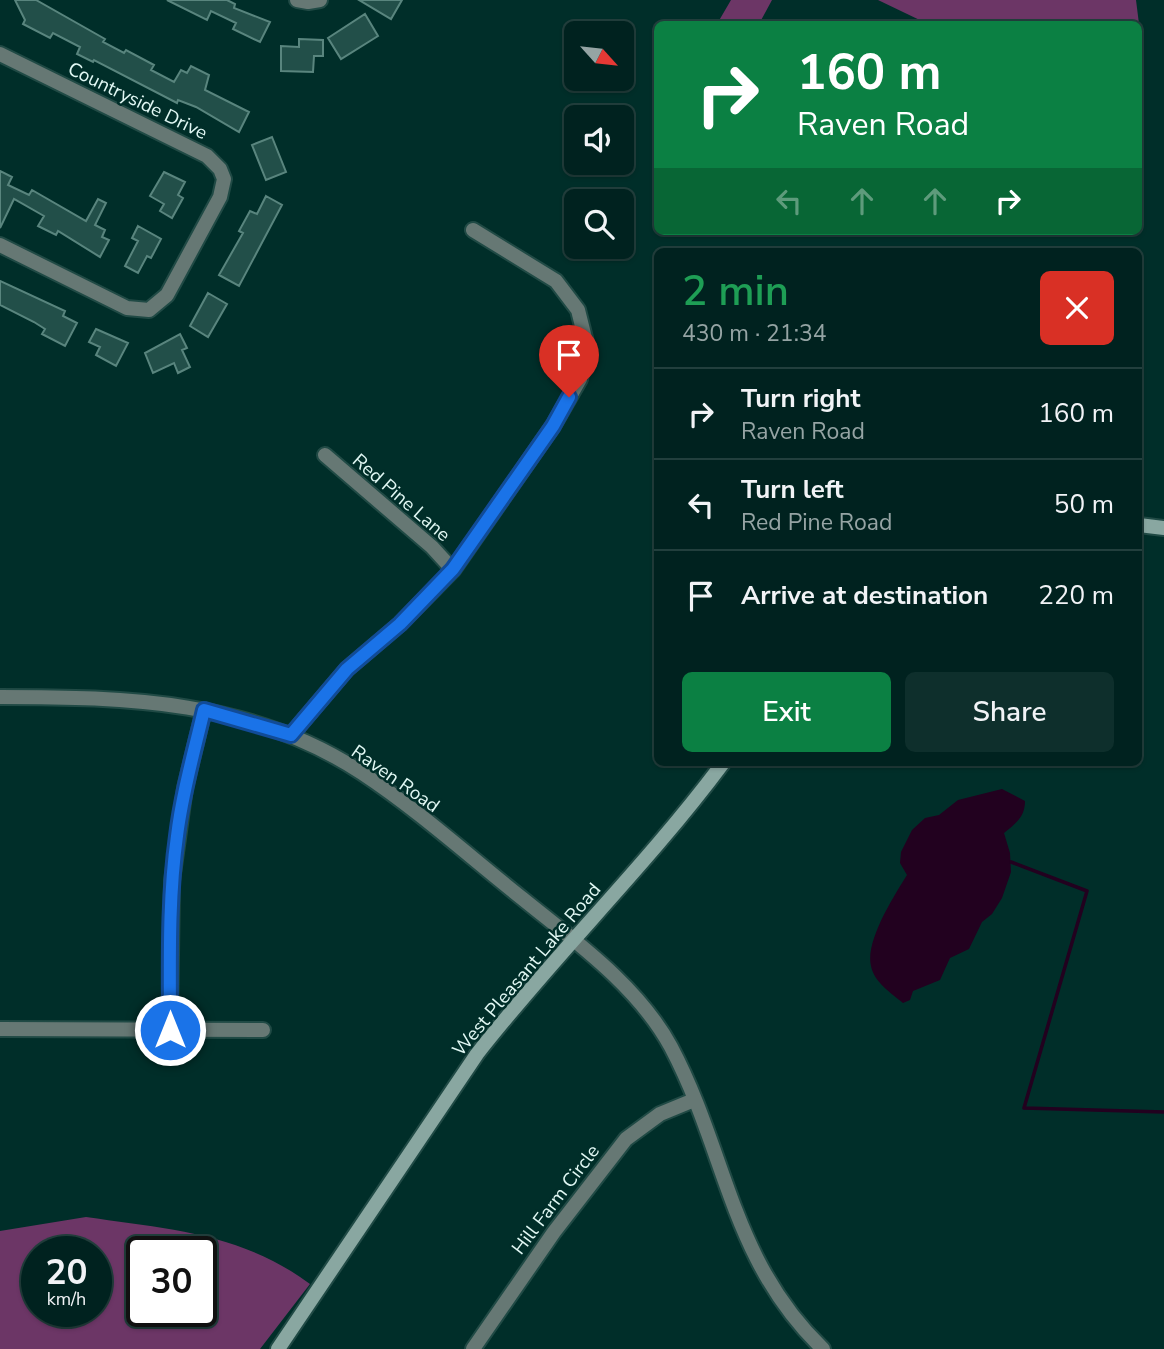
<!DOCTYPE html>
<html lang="en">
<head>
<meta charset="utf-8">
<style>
  body { margin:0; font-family:"Nunito Sans",sans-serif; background:#0e2f2c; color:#f1f3f6; height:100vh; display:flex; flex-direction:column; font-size:26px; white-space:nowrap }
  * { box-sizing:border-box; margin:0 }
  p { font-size:23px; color:#95a4a4 }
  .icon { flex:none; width:38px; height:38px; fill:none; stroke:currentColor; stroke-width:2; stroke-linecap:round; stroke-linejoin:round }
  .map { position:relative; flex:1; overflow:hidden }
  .details { position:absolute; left:654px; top:248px; width:488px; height:518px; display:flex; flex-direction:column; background:#00221f; border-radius:10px; box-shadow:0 2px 5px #0004,0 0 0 2px #223f3d }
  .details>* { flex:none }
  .banner { position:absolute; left:654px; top:21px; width:488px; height:214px; border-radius:10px; box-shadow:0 2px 5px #0004,0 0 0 2px #223f3d; background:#0b8043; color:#fff; overflow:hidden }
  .needle { width:46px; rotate:117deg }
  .buttons { position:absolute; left:564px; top:21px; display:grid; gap:14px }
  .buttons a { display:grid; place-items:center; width:70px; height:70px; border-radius:10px; background:#00221f; box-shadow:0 2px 5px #0004,0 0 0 2px #223f3d; font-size:35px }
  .speed { position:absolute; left:21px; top:1236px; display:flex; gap:14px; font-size:35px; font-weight:700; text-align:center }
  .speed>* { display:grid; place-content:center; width:91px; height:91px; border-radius:50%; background:#00221f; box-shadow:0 2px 5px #0004,0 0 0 2px #223f3d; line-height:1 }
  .speed small { font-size:18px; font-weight:400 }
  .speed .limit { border:4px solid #111; border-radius:10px; background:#fff; color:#111 }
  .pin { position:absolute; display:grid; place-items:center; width:60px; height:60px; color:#fff; margin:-72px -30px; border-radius:50% 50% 50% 0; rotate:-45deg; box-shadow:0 0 7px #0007 }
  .pin .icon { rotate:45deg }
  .me { position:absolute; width:77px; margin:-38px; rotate:0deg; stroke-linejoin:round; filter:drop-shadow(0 0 5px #0008) }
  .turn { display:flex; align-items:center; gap:24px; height:147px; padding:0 28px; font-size:32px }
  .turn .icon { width:91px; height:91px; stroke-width:2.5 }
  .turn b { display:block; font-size:49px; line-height:60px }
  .lanes { display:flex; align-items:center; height:66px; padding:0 28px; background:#0003; justify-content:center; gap:35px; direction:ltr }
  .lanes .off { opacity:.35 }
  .round { display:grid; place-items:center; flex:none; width:74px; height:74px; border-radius:10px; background:#0e2f2c }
  .head { display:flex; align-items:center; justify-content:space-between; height:119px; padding:0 28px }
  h1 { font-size:42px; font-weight:600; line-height:52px; color:#1e9e55 }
  .button { display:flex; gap:14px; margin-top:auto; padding:14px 28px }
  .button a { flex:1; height:80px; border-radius:10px; background:#0b8043; color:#fff; font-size:28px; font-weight:600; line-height:80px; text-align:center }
  .button a+a { background:#0e2f2c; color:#f1f3f6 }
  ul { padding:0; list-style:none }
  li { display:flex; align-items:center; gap:21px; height:91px; padding:0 28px; border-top:2px solid #223f3d }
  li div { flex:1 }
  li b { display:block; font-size:26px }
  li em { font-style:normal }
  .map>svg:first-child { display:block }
  .green { fill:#6c3666; fill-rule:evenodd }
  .water { fill:#22011f }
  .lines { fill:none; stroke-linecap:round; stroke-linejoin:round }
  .stream { stroke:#22011f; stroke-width:3.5 }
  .building { fill:#224f49; stroke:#59857e; stroke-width:2 }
  .street-casing { stroke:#204a45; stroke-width:18 }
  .secondary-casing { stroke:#204a45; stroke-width:18 }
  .street { stroke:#667874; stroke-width:14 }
  .secondary { stroke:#89a7a1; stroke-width:14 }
  .route-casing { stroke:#114b97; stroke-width:18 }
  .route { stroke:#1a73e8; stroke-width:12 }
  .labels { text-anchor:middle; stroke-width:5; stroke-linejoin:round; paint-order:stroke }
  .street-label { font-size:19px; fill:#e1f8f4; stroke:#002e29 }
</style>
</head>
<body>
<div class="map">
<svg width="1164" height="1349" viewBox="0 0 1164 1349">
  <rect width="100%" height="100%" fill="#002e29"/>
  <path class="green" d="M731,0H772L759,24H717Z
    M878,0H1136L1139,24H928Z
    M86,1217C167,1229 242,1233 310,1284L260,1349H0V1231ZM37,1251H96V1311H37ZM201,1251V1311H142V1251Z"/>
  <path class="water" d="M1002,789L1025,801C1025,817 1016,823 1004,833L1010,853L1011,872L1002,898L992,914L982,922L969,949L950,958L940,980L913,991L910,1000L903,1003C891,993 874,982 871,966C865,941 894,896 907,875L900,863L901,852L912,830L925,818L939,815L958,800Z"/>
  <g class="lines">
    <path class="stream" d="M1011,862L1087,891L1024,1108L1164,1112"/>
  </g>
  <path class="building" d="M15,0H36L105,39L103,42L124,53L126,50L154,65L151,70L174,82L181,70L187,73L191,66L209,75L205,90L249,112L239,132L196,107L178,100L177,103L94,60L93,62L77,54L80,47L53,33L50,38L23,24L25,20Z
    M167,0H227L235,4L234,8L270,22L260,42L233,29L236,23L211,11L207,20Z
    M359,0H402L391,19Z
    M365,14L378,36L341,59L328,38Z
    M299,39L323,40V56H314L313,72L281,71V46L299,47Z
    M272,137L286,172L266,180L252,145Z
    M0,171L12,177L8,185L29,195L32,190L86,221L98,199L106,203L95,225L105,230L102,237L109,240L100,257L58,231L56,235L38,226L44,216L14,199L0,228Z
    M164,172L185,182L178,195L183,198L172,218L160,211L164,204L150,196Z
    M266,196L282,205L239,286L219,275L243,233L239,231L250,211L257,214Z
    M138,226L161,239L151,258L147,256L138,273L125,266L138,241L132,238Z
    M0,281L65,311L63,316L77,323L65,346L42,334L45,329L34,322L0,305Z
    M208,293L227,304L208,337L190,326Z
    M96,329L128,343L116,366L96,355L100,347L89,342Z
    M180,334L187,348L182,350L190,367L178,373L174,363L153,373L145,353Z"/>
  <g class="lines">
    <defs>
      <path id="street" d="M297,0L308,2L320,0
        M0,54L207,156L220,169L224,179L220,197L167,295L149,310L127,308L0,245
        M325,455L432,547L453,570
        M0,697C127,697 252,700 362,773C418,810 470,857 523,899C576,942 638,986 671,1047C727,1153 731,1261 823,1349
        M291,735L347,669L400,624L453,570L553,426L580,379L587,346L578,310L556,281L473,230
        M0,1029L263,1030
        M170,1030L172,881L185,788L204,710
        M473,1349L554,1232L626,1139L660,1114L694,1100"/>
      <path id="secondary" d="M1139,525L1164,528
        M278,1349L477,1054C555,954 647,865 723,763"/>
    </defs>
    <use href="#street" class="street-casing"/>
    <use href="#secondary" class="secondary-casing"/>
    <use href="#street" class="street"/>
    <use href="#secondary" class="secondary"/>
  </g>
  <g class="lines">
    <defs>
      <path id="route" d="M170,1030C170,965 168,900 177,836C182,794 194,752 204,710L291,735L347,669L400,624L453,569L553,426L569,397"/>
    </defs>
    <use href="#route" class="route-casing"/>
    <use href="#route" class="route"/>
  </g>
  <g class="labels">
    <g class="street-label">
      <text transform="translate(138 100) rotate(26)" y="7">Countryside Drive</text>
      <text transform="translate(402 497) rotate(41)" y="7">Red Pine Lane</text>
      <text transform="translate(396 778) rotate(35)" y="7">Raven Road</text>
      <text transform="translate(526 969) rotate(-50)" y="7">West Pleasant Lake Road</text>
      <text transform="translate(555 1199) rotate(-53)" y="7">Hill Farm Circle</text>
    </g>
  </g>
</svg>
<div class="buttons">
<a><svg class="needle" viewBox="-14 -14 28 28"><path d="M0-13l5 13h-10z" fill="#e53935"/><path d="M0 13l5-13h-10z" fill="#95a4a4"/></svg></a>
<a><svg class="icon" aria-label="sound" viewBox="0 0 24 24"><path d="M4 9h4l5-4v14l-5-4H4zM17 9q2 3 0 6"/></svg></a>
<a><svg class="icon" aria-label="search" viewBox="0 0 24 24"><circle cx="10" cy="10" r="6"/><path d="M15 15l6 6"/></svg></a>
</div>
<div class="speed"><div>20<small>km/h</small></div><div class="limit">30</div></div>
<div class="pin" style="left:569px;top:397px;background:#d93025"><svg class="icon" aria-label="arrive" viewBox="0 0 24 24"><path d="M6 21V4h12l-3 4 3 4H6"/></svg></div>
<svg class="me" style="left:170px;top:1030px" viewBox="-20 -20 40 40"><circle r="17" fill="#1a73e8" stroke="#fff" stroke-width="3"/><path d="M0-11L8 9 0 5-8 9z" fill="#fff"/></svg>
<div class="banner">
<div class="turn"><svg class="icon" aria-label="right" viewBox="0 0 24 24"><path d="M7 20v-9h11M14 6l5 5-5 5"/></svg><div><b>160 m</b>Raven Road</div></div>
<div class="lanes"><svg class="icon off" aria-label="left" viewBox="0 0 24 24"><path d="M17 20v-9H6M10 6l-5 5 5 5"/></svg><svg class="icon off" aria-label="ahead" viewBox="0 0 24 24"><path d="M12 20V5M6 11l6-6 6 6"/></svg><svg class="icon off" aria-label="ahead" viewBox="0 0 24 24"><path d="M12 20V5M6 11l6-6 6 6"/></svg><svg class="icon" aria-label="right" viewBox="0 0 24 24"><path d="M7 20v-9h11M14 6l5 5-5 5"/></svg></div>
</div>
<section class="details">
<div class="head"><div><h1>2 min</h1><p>430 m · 21:34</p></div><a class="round" style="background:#d93025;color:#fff"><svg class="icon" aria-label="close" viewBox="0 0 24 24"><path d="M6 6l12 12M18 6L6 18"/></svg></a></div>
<ul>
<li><svg class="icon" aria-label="right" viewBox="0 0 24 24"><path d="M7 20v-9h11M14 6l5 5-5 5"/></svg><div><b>Turn right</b><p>Raven Road</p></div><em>160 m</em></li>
<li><svg class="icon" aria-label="left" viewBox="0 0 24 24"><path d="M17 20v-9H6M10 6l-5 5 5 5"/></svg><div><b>Turn left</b><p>Red Pine Road</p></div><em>50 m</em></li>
<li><svg class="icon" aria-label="arrive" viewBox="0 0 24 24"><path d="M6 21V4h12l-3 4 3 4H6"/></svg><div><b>Arrive at destination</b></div><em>220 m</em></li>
</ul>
<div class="button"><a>Exit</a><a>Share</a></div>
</section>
</div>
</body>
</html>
